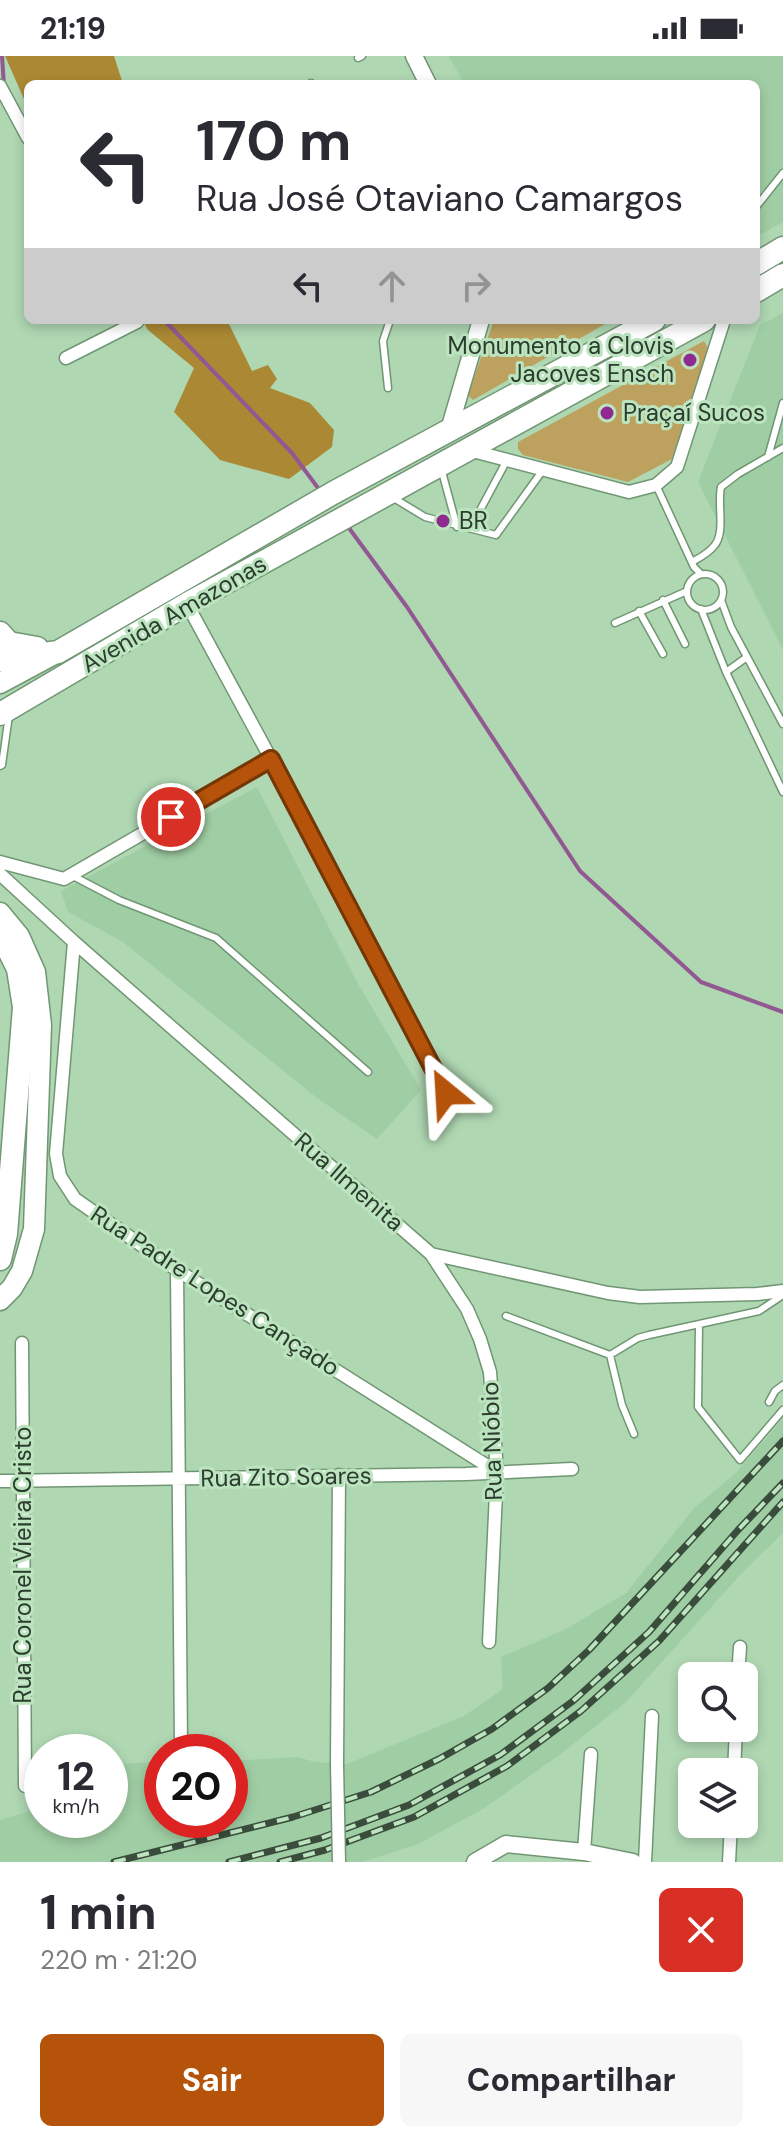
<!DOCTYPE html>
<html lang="pt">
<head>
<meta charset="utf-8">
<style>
  body { margin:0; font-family:"DM Sans",sans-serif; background:#f7f7f7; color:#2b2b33; height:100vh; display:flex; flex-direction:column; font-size:30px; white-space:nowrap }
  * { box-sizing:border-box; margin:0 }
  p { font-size:26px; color:#7c7c81 }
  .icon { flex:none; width:44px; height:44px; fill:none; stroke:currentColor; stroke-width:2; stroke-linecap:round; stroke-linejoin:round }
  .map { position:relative; height:1806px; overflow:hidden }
  .sheet { display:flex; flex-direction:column; background:#fff; flex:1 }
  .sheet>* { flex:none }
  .banner { position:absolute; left:24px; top:24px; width:736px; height:244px; border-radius:12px; box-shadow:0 4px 12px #0003; background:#fff; color:#2b2b33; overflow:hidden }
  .buttons { position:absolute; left:678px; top:1606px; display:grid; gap:16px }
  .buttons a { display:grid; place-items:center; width:80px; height:80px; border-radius:12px; background:#fff; box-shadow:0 4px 12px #0003; font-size:40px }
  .speed { position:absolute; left:24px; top:1678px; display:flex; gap:16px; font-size:40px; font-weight:700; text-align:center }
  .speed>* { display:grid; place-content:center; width:104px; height:104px; border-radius:50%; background:#fff; box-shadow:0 4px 12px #0003; line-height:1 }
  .speed small { font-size:20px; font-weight:400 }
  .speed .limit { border:12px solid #d22; background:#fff; color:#111 }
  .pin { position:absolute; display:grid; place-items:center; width:68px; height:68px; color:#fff; margin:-34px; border:4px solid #fff; border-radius:50%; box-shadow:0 2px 8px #0007 }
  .me { position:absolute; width:88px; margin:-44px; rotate:333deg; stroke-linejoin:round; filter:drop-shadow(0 0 6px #0008) }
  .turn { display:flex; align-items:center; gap:28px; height:168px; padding:0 40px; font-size:36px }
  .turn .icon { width:104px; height:104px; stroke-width:2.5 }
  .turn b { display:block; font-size:56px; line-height:68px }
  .lanes { display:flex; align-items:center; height:76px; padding:0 40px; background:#0003; justify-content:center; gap:40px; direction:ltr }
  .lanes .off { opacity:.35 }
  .round { display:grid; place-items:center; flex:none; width:84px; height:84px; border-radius:12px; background:#f7f7f7 }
  .headline { display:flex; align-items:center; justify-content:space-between; height:136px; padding:0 40px }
  h1 { font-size:48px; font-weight:700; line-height:60px }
  .cta { display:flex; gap:16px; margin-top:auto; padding:16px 40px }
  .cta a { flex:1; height:92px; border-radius:12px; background:#b45309; color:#fff; font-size:32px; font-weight:700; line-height:92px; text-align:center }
  .cta a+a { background:#f7f7f7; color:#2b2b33 }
  .status { display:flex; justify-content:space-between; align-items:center; height:56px; padding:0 40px; background:#fff; direction:ltr }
  .status svg { height:22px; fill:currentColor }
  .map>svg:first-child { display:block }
  .built { fill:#a0cea4 }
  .green { fill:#bda15e }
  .forest { fill:#ab8934 }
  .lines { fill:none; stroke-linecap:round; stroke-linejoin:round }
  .stream { stroke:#925892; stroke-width:4 }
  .service-casing { stroke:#719674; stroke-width:9 }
  .minor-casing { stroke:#719674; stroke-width:15 }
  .tertiary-casing { stroke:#719674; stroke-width:19 }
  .primary-casing { stroke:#719674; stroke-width:23 }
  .motorway-casing { stroke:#719674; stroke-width:25 }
  .service { stroke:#fff; stroke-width:6 }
  .minor { stroke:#fff; stroke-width:12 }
  .tertiary { stroke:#fff; stroke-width:16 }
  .primary { stroke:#fff; stroke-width:20 }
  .motorway { stroke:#fff; stroke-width:22 }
  .rail-casing { stroke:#3a4d3c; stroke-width:7 }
  .rail { stroke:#bbe4bf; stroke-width:4; stroke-dasharray:12; stroke-linecap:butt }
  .minor-bridge-casing { stroke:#719674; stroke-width:15; stroke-linecap:butt }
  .minor-bridge { stroke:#fff; stroke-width:12 }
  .route-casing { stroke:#753606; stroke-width:20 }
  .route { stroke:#b45309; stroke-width:14 }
  .poi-dot { fill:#8f2a91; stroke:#bbe4bf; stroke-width:3 }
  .labels { text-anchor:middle; stroke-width:6; stroke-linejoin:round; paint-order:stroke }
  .poi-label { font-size:24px; fill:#2c3c2e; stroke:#bbe4bf; text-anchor:start }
  .street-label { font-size:24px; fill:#2c3c2e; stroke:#bbe4bf }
</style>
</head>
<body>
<div class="status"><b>21:19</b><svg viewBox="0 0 49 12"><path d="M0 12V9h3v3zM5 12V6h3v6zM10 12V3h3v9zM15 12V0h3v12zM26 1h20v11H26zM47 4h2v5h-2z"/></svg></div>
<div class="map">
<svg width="783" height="1806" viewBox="0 0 783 1806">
  <rect width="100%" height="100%" fill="#afd7b2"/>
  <path class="built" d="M449,0H783V166L756,181V28H464Z
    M783,257V594L698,426L760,269Z
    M257,731L357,926L421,1034L377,1083L317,1042L123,886L68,856L61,835Z
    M783,1363V1477L740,1519L626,1646L562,1697L483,1753L418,1788L363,1806H0V1764L37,1753L36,1709H42V1764H110V1708L162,1706V1764H230V1705L297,1701L315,1706L347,1708L464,1660L503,1633L501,1601L566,1573L626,1537L695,1451L735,1418Z"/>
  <path class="green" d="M494,264H612L473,344L468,339Z
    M704,285L708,292L672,403L628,426L523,399L518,393V386Z"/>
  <path class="forest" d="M5,0H114L123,28H28V52Z
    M142,264H227L252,315L268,309L277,323L270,332L310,347L334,374L332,391L289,423L220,404L174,356L194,312L148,274Z"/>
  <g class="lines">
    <path class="stream" d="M2,0L4,30
      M164,264L292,397L321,436
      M346,468L407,551L580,815L701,926L783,956"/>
    <defs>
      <path id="service" d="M358,2L362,0
        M310,28L311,27
        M756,151L783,117
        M388,332L383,285L390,264
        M768,401L783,347
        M441,412L457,471
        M656,429L694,511L701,518
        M392,441L425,461L496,479L543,414
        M471,471L507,404
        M692,506C699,502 709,497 714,490C726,477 717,448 721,431L738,418L783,392
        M687 536a18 18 0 1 1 36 0a18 18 0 1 1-36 0Z
        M663,544L685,588
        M721,544L731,571L783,668
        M701,553L726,616L783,736
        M639,555L663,598
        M615,567L687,535
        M726,616L747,601
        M271,703L446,1037
        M0,710L2,709L9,659
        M71,819L119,844L216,882L368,1016
        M506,1260L610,1299
        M699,1269L698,1351L740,1404L783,1354
        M769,1346L775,1335L783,1329
        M634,1378L622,1349L610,1299L638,1282L649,1279L759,1255L783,1239"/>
      <path id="minor" d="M0,30L28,82
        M66,302L137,266L136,264
        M469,394L629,436L656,429L677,411L724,264
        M0,806L64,823L271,703L187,548
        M0,818L74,886L431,1198L608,1237L640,1241L757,1238L783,1235
        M74,886L56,1098L60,1120L75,1143L177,1214L497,1416
        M431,1198L467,1253L480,1283L490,1316L497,1416L489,1586
        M177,1214L181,1690
        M22,1287L25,1730
        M0,1425L466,1418L572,1413
        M738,1620L740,1591
        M337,1708L339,1419
        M734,1716L736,1672
        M584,1796L591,1698
        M645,1806L652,1660
        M729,1806L731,1768"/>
      <path id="tertiary" d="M414,0L428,28
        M449,374L481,264
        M475,1806L506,1788L584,1796L633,1806"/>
      <path id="primary" d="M0,627L54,598
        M0,857L19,880L35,916L41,969L34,1173L22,1215L12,1232L0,1244"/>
      <path id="motorway" d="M756,208L783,192
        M756,235L783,219
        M0,577L9,587L37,592
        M0,604L58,596L333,437L654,264
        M0,658L187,548L704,264
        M0,876L18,913L24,951L6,1178L0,1203"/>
    </defs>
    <use href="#service" class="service-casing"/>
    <use href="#minor" class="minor-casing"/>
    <use href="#tertiary" class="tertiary-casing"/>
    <use href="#primary" class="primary-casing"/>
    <use href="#motorway" class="motorway-casing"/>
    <use href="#service" class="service"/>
    <use href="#minor" class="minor"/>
    <use href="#tertiary" class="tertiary"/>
    <use href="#primary" class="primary"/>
    <use href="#motorway" class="motorway"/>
    <defs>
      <path id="rail" d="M114,1806L293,1761L371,1736L439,1703L492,1673L548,1632L589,1594L783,1385
        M229,1806L321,1782L409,1749L500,1699L573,1645L649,1576L738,1474L783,1427
        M280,1806L325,1794L414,1761L507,1710L581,1655L659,1585L783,1446"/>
    </defs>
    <use href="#rail" class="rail-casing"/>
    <use href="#rail" class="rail"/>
    <defs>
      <path id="minor-bridge" d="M337,1708L339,1806"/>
    </defs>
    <use href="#minor-bridge" class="minor-bridge-casing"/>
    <use href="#minor-bridge" class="minor-bridge"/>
  </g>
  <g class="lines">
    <defs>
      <path id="route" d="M171,761L271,703L446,1037"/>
    </defs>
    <use href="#route" class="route-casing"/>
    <use href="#route" class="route"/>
  </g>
  <g class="poi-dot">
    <circle cx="690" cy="304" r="8"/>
    <circle cx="607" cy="357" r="8"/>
    <circle cx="443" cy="465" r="8"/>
  </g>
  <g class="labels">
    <g class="poi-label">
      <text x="674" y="298" text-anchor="end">Monumento a Clovis<tspan x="674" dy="28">Jacoves Ensch</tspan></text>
      <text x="623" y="365">Praçaí Sucos</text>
      <text x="459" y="473">BR</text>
    </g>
    <g class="street-label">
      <text transform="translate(174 558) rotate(-30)" y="8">Avenida Amazonas</text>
      <text transform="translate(349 1126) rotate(41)" y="8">Rua Ilmenita</text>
      <text transform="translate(215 1235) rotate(33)" y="8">Rua Padre Lopes Cançado</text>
      <text transform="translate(492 1385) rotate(-92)" y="8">Rua Nióbio</text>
      <text transform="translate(286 1421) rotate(-1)" y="8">Rua Zito Soares</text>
      <text transform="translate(23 1509) rotate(-90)" y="8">Rua Coronel Vieira Cristo</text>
    </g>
  </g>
</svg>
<div class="buttons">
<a><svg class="icon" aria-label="search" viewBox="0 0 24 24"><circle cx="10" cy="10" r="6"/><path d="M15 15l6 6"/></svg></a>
<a><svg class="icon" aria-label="layers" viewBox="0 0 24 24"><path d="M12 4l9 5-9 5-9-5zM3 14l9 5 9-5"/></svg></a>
</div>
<div class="speed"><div>12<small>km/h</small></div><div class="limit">20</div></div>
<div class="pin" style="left:171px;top:761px;background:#d93025"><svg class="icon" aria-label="arrive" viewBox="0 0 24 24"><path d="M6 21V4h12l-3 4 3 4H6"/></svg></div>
<svg class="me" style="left:446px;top:1037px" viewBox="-20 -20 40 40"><path d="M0-17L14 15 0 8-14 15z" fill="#b45309" stroke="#fff" stroke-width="4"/></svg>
<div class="banner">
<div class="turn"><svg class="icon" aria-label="left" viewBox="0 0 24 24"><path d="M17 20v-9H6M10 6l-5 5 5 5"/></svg><div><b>170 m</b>Rua José Otaviano Camargos</div></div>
<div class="lanes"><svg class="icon" aria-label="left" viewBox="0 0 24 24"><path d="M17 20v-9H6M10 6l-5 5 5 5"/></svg><svg class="icon off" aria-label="ahead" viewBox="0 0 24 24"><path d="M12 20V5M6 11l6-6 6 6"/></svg><svg class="icon off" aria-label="right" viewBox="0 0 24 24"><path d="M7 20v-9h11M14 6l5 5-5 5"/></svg></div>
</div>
</div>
<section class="sheet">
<div class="headline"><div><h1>1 min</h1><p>220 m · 21:20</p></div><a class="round" style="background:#d93025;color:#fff"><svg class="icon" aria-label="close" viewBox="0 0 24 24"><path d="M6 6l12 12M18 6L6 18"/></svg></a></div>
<div class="cta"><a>Sair</a><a>Compartilhar</a></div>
</section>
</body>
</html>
